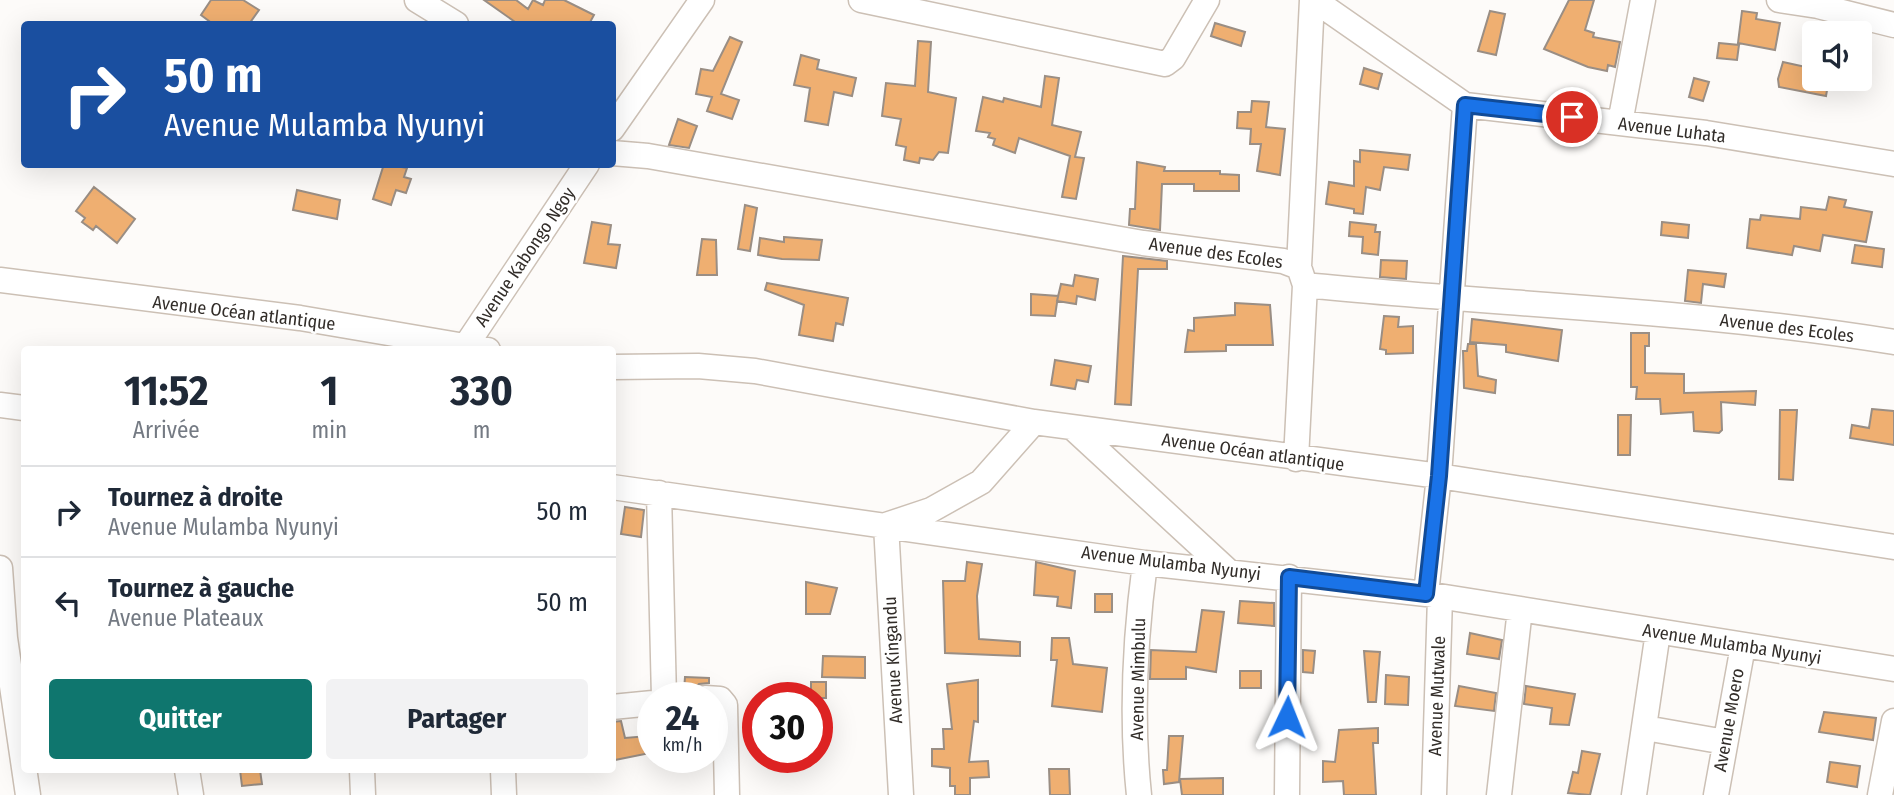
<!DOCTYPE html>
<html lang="fr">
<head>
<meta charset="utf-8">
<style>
  body { margin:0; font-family:"Fira Sans Condensed",sans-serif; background:#f2f2f3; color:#1f2937; height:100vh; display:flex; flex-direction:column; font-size:26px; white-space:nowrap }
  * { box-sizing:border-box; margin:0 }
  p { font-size:23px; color:#747a83 }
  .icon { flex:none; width:38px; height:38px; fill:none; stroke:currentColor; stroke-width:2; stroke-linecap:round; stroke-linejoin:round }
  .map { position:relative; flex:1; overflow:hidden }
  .sheet { position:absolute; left:21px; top:346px; width:595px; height:427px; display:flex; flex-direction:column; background:#fff; border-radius:7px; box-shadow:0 7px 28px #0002 }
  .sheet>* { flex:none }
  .top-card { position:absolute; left:21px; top:21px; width:595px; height:147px; border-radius:7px; box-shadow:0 7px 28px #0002; background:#1a4fa0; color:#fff; overflow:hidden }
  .buttons { position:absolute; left:1802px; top:21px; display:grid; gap:14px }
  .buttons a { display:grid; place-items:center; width:70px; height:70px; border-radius:7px; background:#fff; box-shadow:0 7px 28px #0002; font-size:35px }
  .speed { position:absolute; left:637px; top:682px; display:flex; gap:14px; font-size:35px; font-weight:700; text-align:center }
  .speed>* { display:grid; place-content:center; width:91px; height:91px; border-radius:50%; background:#fff; box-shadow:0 7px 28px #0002; line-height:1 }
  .speed small { font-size:18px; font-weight:400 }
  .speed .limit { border:10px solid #d22; background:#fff; color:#111 }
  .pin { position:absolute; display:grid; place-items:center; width:60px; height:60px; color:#fff; margin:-30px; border:4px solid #fff; border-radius:50%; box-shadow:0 2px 7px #0007 }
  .me { position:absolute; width:77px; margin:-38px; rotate:2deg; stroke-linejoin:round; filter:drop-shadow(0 0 5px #0008) }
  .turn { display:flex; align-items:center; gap:24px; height:147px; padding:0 28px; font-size:32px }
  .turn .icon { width:91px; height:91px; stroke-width:2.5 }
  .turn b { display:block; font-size:49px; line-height:60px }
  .eta { display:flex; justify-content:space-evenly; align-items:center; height:119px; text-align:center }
  .eta b { font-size:42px; font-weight:700; line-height:49px }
  .cta { display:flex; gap:14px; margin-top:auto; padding:14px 28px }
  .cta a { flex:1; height:80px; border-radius:7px; background:#0f766e; color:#fff; font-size:28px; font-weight:700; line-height:80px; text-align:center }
  .cta a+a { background:#f2f2f3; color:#1f2937 }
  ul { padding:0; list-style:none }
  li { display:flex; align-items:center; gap:21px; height:91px; padding:0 28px; border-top:2px solid #e0e1e3 }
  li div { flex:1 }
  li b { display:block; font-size:26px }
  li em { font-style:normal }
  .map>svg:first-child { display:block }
  .building { fill:#efaf71; stroke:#9a8e84; stroke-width:2 }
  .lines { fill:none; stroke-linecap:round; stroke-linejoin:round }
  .minor-casing { stroke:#ccc0b5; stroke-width:27 }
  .minor { stroke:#fff; stroke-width:24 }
  .route-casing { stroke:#114b97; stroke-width:18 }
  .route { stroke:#1a73e8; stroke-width:12 }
  .labels { text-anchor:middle; stroke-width:5; stroke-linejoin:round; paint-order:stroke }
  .street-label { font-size:18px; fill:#322d29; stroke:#fff }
</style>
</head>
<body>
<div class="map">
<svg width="1894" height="795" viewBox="0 0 1894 795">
  <rect width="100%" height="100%" fill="#fdfbf9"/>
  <path class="building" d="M211,0H243L259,10L249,24H213L201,15Z
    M484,0H516L528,9L533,0L543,5L545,0H564L594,15L589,24H518Z
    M1569,0H1594L1585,30L1594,33L1593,37L1620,42L1615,67L1608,65L1607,71L1588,67L1544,49Z
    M1490,11L1505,14L1496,55L1478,51Z
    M1742,11L1757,13L1756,19L1780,23L1775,50L1738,43Z
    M1215,23L1245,32L1241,46L1211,36Z
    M730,37L742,42L721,94L739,100L732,119L707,111L712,97L696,94L701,69L713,71Z
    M918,41L931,42L928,92L956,98L948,153L939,152L933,160L920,158L919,163L904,160L906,147L896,145L901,119L882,116L886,83L915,86Z
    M1719,43L1739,45L1737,60L1717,58Z
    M801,55L819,60L817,69L856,78L852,96L834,92L828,125L805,121L810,88L794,85Z
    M1783,62L1815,69V79H1829L1826,96L1779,87L1778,79Z
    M1364,68L1382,74L1378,89L1360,84Z
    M1045,76L1059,78L1052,125L1081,132L1075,157L1084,158L1076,199L1062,197L1070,156L1019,138L1015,153L993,145L995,139L988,137L990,133L976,131L983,97L1003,102L1004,98L1041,107Z
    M1694,78L1709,82L1703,101L1689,97Z
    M1252,101L1269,102L1266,127L1285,129L1280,175L1257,171L1261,144H1250L1251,129L1237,128L1238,112H1251Z
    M678,119L697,126L689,148L669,145Z
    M1360,150L1410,155L1408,170L1384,167L1380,190L1366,187L1363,214L1354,213V209L1326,204L1329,182L1354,186V161L1360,162Z
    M1137,162L1165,167L1164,171H1220V174L1239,175V191H1194V184H1162L1160,230L1129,225L1130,209H1135Z
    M384,164L407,168L404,177L411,179L406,193L396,190L391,205L373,199Z
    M94,187L135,219L117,243L96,226L93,230L82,222L85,218L76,211Z
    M297,190L340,200L337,219L293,210Z
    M1829,197L1846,200L1844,207L1872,212L1866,242L1823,235L1820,251L1794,246L1792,255L1747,248L1750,219L1760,220L1761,215L1800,219L1801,207L1826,210Z
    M745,205L757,208L750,251L738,249Z
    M592,222L611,225L608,244L620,245L616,268L584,263Z
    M1350,222L1376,225L1375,232H1380L1378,255L1362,253L1363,237L1349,236Z
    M1662,222L1689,225L1688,238L1661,235Z
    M784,237L822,240L819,260L782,259L758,255L760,238L784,242Z
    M702,239L716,240L717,275H697Z
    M1855,245L1884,249L1882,267L1852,263Z
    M1123,256L1167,261V269H1138L1131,405L1115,404Z
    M1381,260L1407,261L1406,279L1380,277Z
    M1688,270L1726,274L1724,287L1703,284L1701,303L1685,301Z
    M1075,275L1098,279L1095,300L1077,296L1076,304L1057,301L1061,284L1073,286Z
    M767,283L848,298L843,325L836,323L833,341L799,335L804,305L765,290Z
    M1031,294L1058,296L1055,316L1031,315Z
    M1235,303L1270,305L1273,345H1226V351L1185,352L1188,330L1194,331V318L1235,315Z
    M1384,316L1399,317L1398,327L1413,326V353L1386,354V350L1380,349Z
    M1472,319L1562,330L1558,361L1506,352V345L1470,342Z
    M1631,333H1649V346H1645V373L1684,374V393L1756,391L1755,405L1721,402L1722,430L1719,433L1694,431L1693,412L1661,414L1660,399H1636L1637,387H1631Z
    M1468,344H1476L1478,376L1496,380L1495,393L1464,388L1463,351H1467Z
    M1055,360L1091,366L1088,382L1077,380L1075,389L1051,385Z
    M1872,409L1894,411V445L1850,438L1852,425L1869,428Z
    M1780,410H1797L1793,480L1779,479Z
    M1618,415H1631L1630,455H1618Z
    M625,507L644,510L641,537L621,534Z
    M967,562L982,564L977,596L979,639L1020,642V656L945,653L943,581H965Z
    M1036,562L1075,571L1071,608L1057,606L1058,597L1034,595Z
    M806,582L837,588L830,614H806Z
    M1095,594H1112V612H1095Z
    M1240,601L1274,603V626L1238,623Z
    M1202,610L1224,612L1216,672L1186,667V679H1150L1151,650L1196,652Z
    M1470,633L1502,640L1499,659L1467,654Z
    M1052,638H1069L1073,664L1107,668L1102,712L1052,706L1057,660H1051Z
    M1303,650L1315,651L1313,673L1303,672Z
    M1364,651L1380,652L1376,702H1368Z
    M823,656L865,657V678L822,677Z
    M1240,671H1261V688H1240Z
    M1386,675L1409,677L1408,705L1385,704Z
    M685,677L709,678V683L699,684L692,691H684Z
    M978,680V722L974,721L969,762L988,761L989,777L970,778V795H955V786H950V768L932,766V749H944L943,729H952L947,684Z
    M811,682H826V698H811Z
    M1459,686L1496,693L1494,711L1455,706Z
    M1526,686L1575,694L1569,725L1550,724L1552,708L1524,704Z
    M1824,712L1876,718L1873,740L1819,732Z
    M621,721L625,738L648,736L650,753L615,760L612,722Z
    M1378,728V743H1373L1376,795H1344L1343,781L1323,782V761L1335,762L1339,730Z
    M1169,736H1183L1179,782L1164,784L1163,770H1167Z
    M1582,751L1600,754L1590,795L1568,793L1573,772L1578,773Z
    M1830,762L1860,766L1857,787L1827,782Z
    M1049,769H1069L1070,795H1050Z
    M240,770H260L262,784L242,786Z
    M1223,778V795H1182L1180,779Z"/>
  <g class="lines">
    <defs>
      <path id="minor" d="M417,0L456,24
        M861,0L1165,64L1173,58L1207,0
        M1314,0L1465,105L1706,133L1894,164
        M1779,0L1818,6L1894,25
        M1620,123L1643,0
        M612,129L702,0
        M612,153L648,156L1143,243L1283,261L1299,267L1305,285C1502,305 1699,310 1894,342
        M1299,267L1312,0
        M0,280L300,318L488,350
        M463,350L587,164
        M612,367L698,366L755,371L1034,422L1439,476L1894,547
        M0,405L24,408
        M1073,428L1228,571
        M1296,459L1305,285
        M612,487L1145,563L1426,594L1894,669
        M659,493L664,698
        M0,568L5,638L28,795
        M1426,594L1439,476L1465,105
        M705,698L720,699L725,705L727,795
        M612,707L653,703
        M1646,732L1651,729L1725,742
        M187,770L191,795
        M362,770L363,795
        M503,770L504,795
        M901,795L886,525L931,510L981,482L1034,422
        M1139,795C1131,719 1135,638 1145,563
        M1287,795L1289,577
        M1434,795L1440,597
        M1499,795L1520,609
        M1634,795L1658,632
        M1716,795L1743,646
        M1880,795L1894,721"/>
    </defs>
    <use href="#minor" class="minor-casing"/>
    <use href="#minor" class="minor"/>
  </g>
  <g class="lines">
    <defs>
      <path id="route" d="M1287,717L1289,577L1426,594L1439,476L1465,105L1572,117"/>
    </defs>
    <use href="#route" class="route-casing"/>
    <use href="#route" class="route"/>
  </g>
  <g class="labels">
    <g class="street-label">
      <text transform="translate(1672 130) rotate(7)" y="6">Avenue Luhata</text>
      <text transform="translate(1216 253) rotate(8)" y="6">Avenue des Ecoles</text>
      <text transform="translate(525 257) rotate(-56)" y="6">Avenue Kabongo Ngoy</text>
      <text transform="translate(244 313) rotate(7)" y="6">Avenue Océan atlantique</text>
      <text transform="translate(1787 328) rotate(7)" y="6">Avenue des Ecoles</text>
      <text transform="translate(1253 452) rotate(8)" y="6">Avenue Océan atlantique</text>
      <text transform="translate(1171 563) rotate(7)" y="6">Avenue Mulamba Nyunyi</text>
      <text transform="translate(1732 644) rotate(9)" y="6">Avenue Mulamba Nyunyi</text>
      <text transform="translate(893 660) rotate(-93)" y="6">Avenue Kingandu</text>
      <text transform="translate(1138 679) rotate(-89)" y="6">Avenue Mimbulu</text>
      <text transform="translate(1437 696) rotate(-88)" y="6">Avenue Mutwale</text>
      <text transform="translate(1729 720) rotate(-80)" y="6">Avenue Moero</text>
    </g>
  </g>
</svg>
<div class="buttons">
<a><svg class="icon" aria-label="sound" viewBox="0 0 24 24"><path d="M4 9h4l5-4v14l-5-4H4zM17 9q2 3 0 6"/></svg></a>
</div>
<div class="speed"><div>24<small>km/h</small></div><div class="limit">30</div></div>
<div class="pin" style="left:1572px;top:117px;background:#d93025"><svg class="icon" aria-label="arrive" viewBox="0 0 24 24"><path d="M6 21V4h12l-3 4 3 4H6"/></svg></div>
<svg class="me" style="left:1287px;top:717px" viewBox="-20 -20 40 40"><path d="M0-17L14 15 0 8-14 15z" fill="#1a73e8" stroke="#fff" stroke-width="4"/></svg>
<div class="top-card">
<div class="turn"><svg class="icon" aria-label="right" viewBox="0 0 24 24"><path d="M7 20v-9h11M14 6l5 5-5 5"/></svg><div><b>50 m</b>Avenue Mulamba Nyunyi</div></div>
</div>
<section class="sheet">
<div class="eta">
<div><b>11:52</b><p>Arrivée</p></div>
<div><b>1</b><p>min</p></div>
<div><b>330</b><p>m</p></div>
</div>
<ul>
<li><svg class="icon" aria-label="right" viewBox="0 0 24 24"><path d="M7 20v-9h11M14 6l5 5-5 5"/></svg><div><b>Tournez à droite</b><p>Avenue Mulamba Nyunyi</p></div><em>50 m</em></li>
<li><svg class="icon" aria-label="left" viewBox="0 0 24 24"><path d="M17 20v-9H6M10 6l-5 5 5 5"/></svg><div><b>Tournez à gauche</b><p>Avenue Plateaux</p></div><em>50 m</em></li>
</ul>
<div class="cta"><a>Quitter</a><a>Partager</a></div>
</section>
</div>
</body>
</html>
